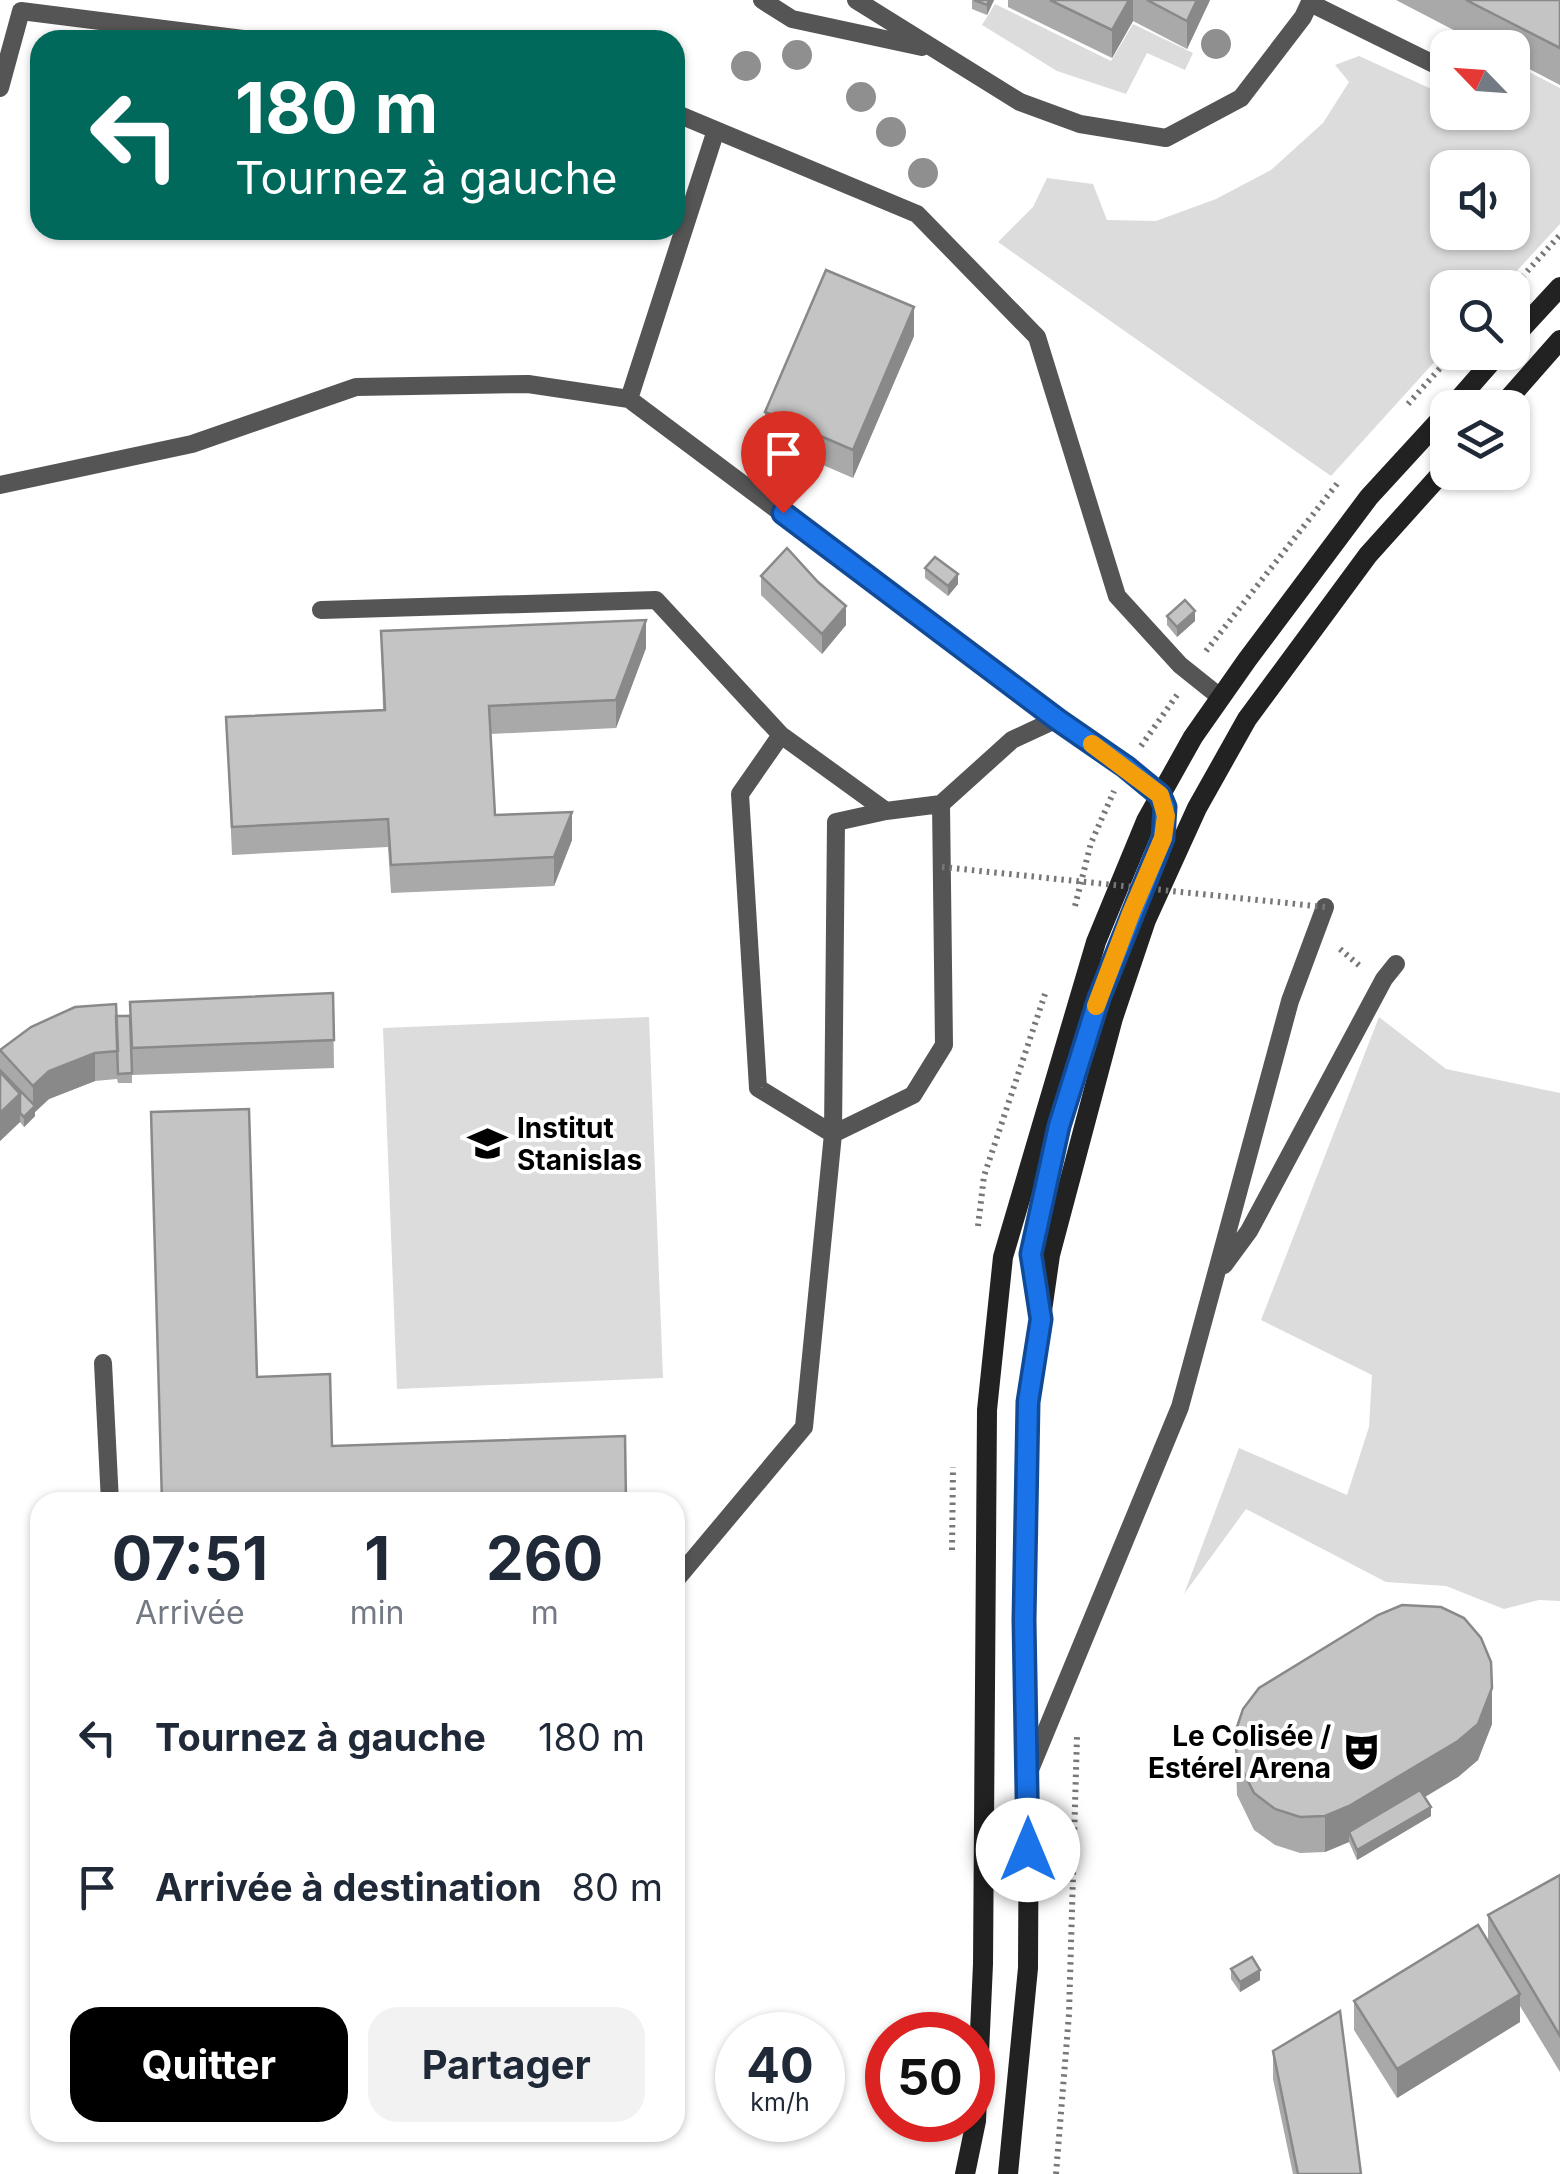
<!DOCTYPE html>
<html lang="fr">
<head>
<meta charset="utf-8">
<style>
  body { margin:0; font-family:Inter,sans-serif; background:#f2f2f3; color:#1f2937; height:100vh; display:flex; flex-direction:column; font-size:38px; white-space:nowrap }
  * { box-sizing:border-box; margin:0 }
  p { font-size:32px; color:#747a83 }
  .icon { flex:none; width:55px; height:55px; fill:none; stroke:currentColor; stroke-width:2; stroke-linecap:round; stroke-linejoin:round }
  .map { position:relative; flex:1; overflow:hidden }
  .details { position:absolute; left:30px; top:1492px; width:655px; height:650px; display:flex; flex-direction:column; background:#fff; border-radius:30px; box-shadow:0 2px 8px #0004 }
  .details>* { flex:none }
  .guide { position:absolute; left:30px; top:30px; width:655px; height:210px; border-radius:30px; box-shadow:0 2px 8px #0004; background:#00695c; color:#fff; overflow:hidden }
  .needle { width:65px; rotate:295deg }
  .tools { position:absolute; left:1430px; top:30px; display:grid; gap:20px }
  .tools a { display:grid; place-items:center; width:100px; height:100px; border-radius:20px; background:#fff; box-shadow:0 2px 8px #0004; font-size:50px }
  .speed { position:absolute; left:715px; top:2012px; display:flex; gap:20px; font-size:50px; font-weight:700; text-align:center }
  .speed>* { display:grid; place-content:center; width:130px; height:130px; border-radius:50%; background:#fff; box-shadow:0 2px 8px #0004; line-height:1 }
  .speed small { font-size:25px; font-weight:400 }
  .speed .limit { border:15px solid #d22; background:#fff; color:#111 }
  .pin { position:absolute; display:grid; place-items:center; width:85px; height:85px; color:#fff; margin:-102px -42px; border-radius:50% 50% 50% 0; rotate:-45deg; box-shadow:0 0 10px #0007 }
  .pin .icon { rotate:45deg }
  .me { position:absolute; width:110px; margin:-55px; rotate:0deg; stroke-linejoin:round; filter:drop-shadow(0 0 8px #0008) }
  .turn { display:flex; align-items:center; gap:35px; height:210px; padding:0 40px; font-size:45px }
  .turn .icon { width:130px; height:130px; stroke-width:2.5 }
  .turn b { display:block; font-size:70px; line-height:85px }
  .eta { display:flex; justify-content:space-evenly; align-items:center; height:170px; text-align:center }
  .eta b { font-size:60px; font-weight:700; line-height:70px }
  .action { display:flex; gap:20px; margin-top:auto; padding:20px 40px }
  .action a { flex:1; height:115px; border-radius:30px; background:#000; color:#fff; font-size:40px; font-weight:700; line-height:115px; text-align:center }
  .action a+a { background:#f2f2f3; color:#1f2937 }
  ul { padding:0; list-style:none }
  li { display:flex; align-items:center; gap:30px; height:150px; padding:0 40px }
  li div { flex:1 }
  li b { display:block; font-size:38px }
  li em { font-style:normal }
  .map>svg:first-child { display:block }
  .green { fill:#dcdcdc; fill-rule:evenodd }
  .lines { fill:none; stroke-linecap:round; stroke-linejoin:round }
  .path { stroke:#777; stroke-width:6; stroke-dasharray:2.5 5; stroke-linecap:butt }
  .lane { stroke:#555; stroke-width:18 }
  .secondary { stroke:#222; stroke-width:20 }
  .path-bridge { stroke:#777; stroke-width:6; stroke-dasharray:2.5 5; stroke-linecap:butt }
  .tree { fill:#8f8f8f }
  .wall { fill:#a9a9a9 }
  .shaded-wall { fill:#898989 }
  .building { fill:#c4c4c4; stroke:#898989; stroke-width:2.5 }
  .route-casing { stroke:#114b97; stroke-width:25 }
  .route { stroke:#1a73e8; stroke-width:18 }
  .slow { stroke:#f59e0b; stroke-width:18 }
  .labels { text-anchor:middle; stroke-width:8; stroke-linejoin:round; paint-order:stroke }
  .poi-label { font-size:28px; font-weight:bold; fill:#000; stroke:#fff; text-anchor:start }
</style>
</head>
<body>
<div class="map">
<svg width="1560" height="2174" viewBox="0 0 1560 2174">
  <rect width="100%" height="100%" fill="#fff"/>
  <path class="green" d="M995,4L1111,61L1133,24L1193,53L1185,70L1147,53L1126,94L1057,71L982,25Z
    M1359,56L1447,96L1448,112H1512L1513,64L1560,88V224L1502,287L1448,288L1447,348L1331,476L998,242L1033,207L1047,178L1093,184L1107,220L1156,221L1216,199L1271,170L1323,123L1349,82L1335,65ZM1448,168H1512V232H1448Z
    M649,1017L663,1378L397,1389L383,1028Z
    M1379,1017L1446,1069L1560,1093V1601L1539,1600L1504,1609L1446,1586L1386,1582L1246,1509L1184,1594L1239,1448L1347,1495L1369,1427L1372,1375L1261,1320Z"/>
  <g class="lines">
    <path class="path" d="M1512,288L1560,235
      M1408,404L1450,357
      M1206,651L1340,480
      M1141,746L1177,695
      M1075,906L1091,843L1114,791
      M1340,949L1361,967
      M978,1226L984,1176L1045,994
      M952,1550L953,1467
      M1056,2174L1069,2014L1077,1736"/>
    <path class="lane" d="M762,0L792,19L922,47
      M856,0L1020,102L1080,124L1166,138L1241,98L1303,17L1311,0
      M1310,3L1448,71
      M0,88L21,11L251,40
      M675,113L917,214L1037,337L1117,596L1180,665L1220,697
      M629,399L716,130
      M0,485L192,444L356,387L528,384L629,399L1057,719
      M321,610L656,600L781,735
      M833,1134L758,1088L740,794L781,735L886,811L941,804
      M833,1134L836,822L886,811
      M1224,1265L1249,1231L1384,979L1396,964
      M103,1363L110,1502
      M675,1581L804,1427L833,1134L913,1095L944,1045L941,804L1012,740L1057,719C1081,736 1157,781 1164,806C1168,817 1165,828 1163,839L1099,998L1059,1126L1031,1254L1039,1305
      M1029,1772L1180,1407L1290,1001L1325,907"/>
    <path class="secondary" d="M1512,339L1560,287
      M1451,408L1500,352
      M1500,408L1560,340
      M965,2174L976,2121L983,1964L987,1410L1003,1257L1096,942L1146,821L1193,737L1247,660L1369,497L1448,411
      M1008,2174L1028,1968L1029,1772L1024,1619L1029,1401L1050,1255L1113,1018L1146,920L1197,808L1247,719L1368,555L1448,466"/>
    <path class="path-bridge" d="M942,867L1325,907"/>
  </g>
  <g class="tree">
    <circle cx="1216" cy="44" r="15"/>
    <circle cx="797" cy="55" r="15"/>
    <circle cx="746" cy="66" r="15"/>
    <circle cx="861" cy="97" r="15"/>
    <circle cx="891" cy="132" r="15"/>
    <circle cx="923" cy="173" r="15"/>
  </g>
  <path class="wall" d="M972,0H994L987,15L972,9Z
    M1008,0H1210L1187,49L1133,21L1112,58L1008,7Z
    M1396,0H1560V85L1512,60V48H1488Z
    M914,336L853,478L765,440V412Z
    M925,568L958,584L948,596L925,578Z
    M761,576L846,625L822,654L761,595Z
    M1167,616L1195,621L1177,637L1167,625Z
    M381,631L646,648L616,728L491,734L495,815L572,840L554,886L391,893L388,847L232,855L226,717L383,710Z
    M333,993L334,1068L132,1075V1083H118L117,1079L95,1081L49,1099L35,1112V1116L24,1127L20,1122L0,1141V1050L116,1016Z
    M1492,1724L1478,1760L1458,1777L1425,1797L1431,1816L1357,1860L1349,1842L1325,1852L1300,1853L1275,1845L1254,1830L1237,1795L1235,1733Z
    M1560,1875V2072L1520,2006V2022L1397,2098L1354,2030V2001L1488,1940V1915Z
    M1231,1969L1260,1980L1240,1992L1231,1979Z
    M1273,2051L1361,2174H1293L1273,2079Z"/>
  <path class="shaded-wall" d="M989,0H994L987,15V5Z
    M1129,0H1133V21L1112,58V30Z
    M1197,0H1210L1187,49V21Z
    M914,307V336L853,478V450Z
    M958,574V584L948,596V586Z
    M846,606V625L822,654V634Z
    M1195,611V621L1177,637V627Z
    M646,620V648L616,728V700Z
    M572,812V840L554,886V857Z
    M95,1053V1081L49,1099L35,1112V1116L24,1127V1117L33,1108V1086L49,1071Z
    M20,1094V1122L0,1141V1113Z
    M1492,1688V1724L1478,1760L1458,1777L1353,1840L1349,1832V1842L1325,1852V1816Z
    M1431,1807V1816L1357,1860V1850Z
    M1260,1970V1980L1240,1992V1982Z
    M1520,1994V2022L1397,2098V2069Z"/>
  <path class="building" d="M974,0H989L987,5Z
    M1050,0H1129L1112,30Z
    M1147,0H1197L1187,21Z
    M1466,0H1560V48Z
    M826,270L914,307L853,450L765,412Z
    M787,548L818,582L846,606L822,634L761,576Z
    M935,557L958,574L948,586L925,568Z
    M1185,600L1195,611L1177,627L1167,616Z
    M646,620L616,700L489,706L495,815L572,812L554,857L391,865L388,819L232,827L226,717L385,710L381,631Z
    M333,993L334,1040L132,1048L130,1002Z
    M116,1004L118,1051L95,1053L49,1071L33,1086L0,1050L31,1027L75,1007Z
    M116,1016H130L132,1073L118,1074Z
    M0,1070L35,1106L24,1117L20,1113V1094L0,1072Z
    M0,1072L20,1094L0,1113Z
    M249,1109L257,1377L330,1374L332,1446L625,1436L626,1502H162L151,1112Z
    M1402,1605L1441,1607L1464,1618L1481,1638L1491,1662L1492,1688L1478,1724L1458,1741L1349,1806L1325,1816L1300,1817L1275,1809L1254,1793L1237,1759L1235,1733L1243,1709L1259,1688L1378,1615Z
    M1420,1790L1431,1807L1357,1850L1349,1832Z
    M1560,1875V2036L1488,1915Z
    M1478,1925L1520,1994L1397,2069L1354,2001Z
    M1252,1957L1260,1970L1240,1982L1231,1969Z
    M1340,2011L1361,2174H1298L1273,2051Z"/>
  <g class="lines">
    <defs>
      <path id="route" d="M783,513L1058,720L1126,767L1160,795L1165,807L1163,838L1099,998L1059,1126L1031,1254L1041,1319L1028,1402L1024,1620L1028,1850"/>
    </defs>
    <use href="#route" class="route-casing"/>
    <use href="#route" class="route"/>
    <path class="slow" d="M1092,744L1160,795L1166,816L1163,838L1131,913L1096,1006"/>
  </g>
  <defs>
    <symbol id="school-bare" viewBox="-9 -9 18 18"><path d="M0-5L7-2L0 1L-7-2ZM-4 1L0 2.5L4 1V4Q0 6-4 4Z" fill="#000" stroke="#fff" stroke-width="2.5" paint-order="stroke"/></symbol>
    <symbol id="theatre-bare" viewBox="-9 -9 18 18"><path d="M-5-5.5Q0-4 5-5.5V0Q5 5 0 6Q-5 5-5 0ZM-3.3-2.5H-1v1.5H-3.3ZM1-2.5H3.3v1.5H1ZM-2.8 1Q0 5.5 2.8 1Z" fill="#000" stroke="#fff" stroke-width="2.5" paint-order="stroke"/></symbol>
  </defs>
  <g fill-rule="evenodd">
    <use href="#school-bare" x="460" y="1116" width="55" height="55"/>
    <use href="#theatre-bare" x="1334" y="1724" width="55" height="55"/>
  </g>
  <g class="labels">
    <g class="poi-label">
      <text x="517" y="1138">Institut<tspan x="517" dy="32">Stanislas</tspan></text>
      <text x="1331" y="1746" text-anchor="end">Le Colisée /<tspan x="1331" dy="32">Estérel Arena</tspan></text>
    </g>
  </g>
</svg>
<div class="tools">
<a><svg class="needle" viewBox="-14 -14 28 28"><path d="M0-13l5 13h-10z" fill="#e53935"/><path d="M0 13l5-13h-10z" fill="#747a83"/></svg></a>
<a><svg class="icon" aria-label="sound" viewBox="0 0 24 24"><path d="M4 9h4l5-4v14l-5-4H4zM17 9q2 3 0 6"/></svg></a>
<a><svg class="icon" aria-label="search" viewBox="0 0 24 24"><circle cx="10" cy="10" r="6"/><path d="M15 15l6 6"/></svg></a>
<a><svg class="icon" aria-label="layers" viewBox="0 0 24 24"><path d="M12 4l9 5-9 5-9-5zM3 14l9 5 9-5"/></svg></a>
</div>
<div class="speed"><div>40<small>km/h</small></div><div class="limit">50</div></div>
<div class="pin" style="left:783px;top:513px;background:#d93025"><svg class="icon" aria-label="arrive" viewBox="0 0 24 24"><path d="M6 21V4h12l-3 4 3 4H6"/></svg></div>
<svg class="me" style="left:1028px;top:1850px" viewBox="-20 -20 40 40"><circle r="19" fill="#fff"/><path d="M0-13L10 11 0 6-10 11z" fill="#1a73e8"/></svg>
<div class="guide">
<div class="turn"><svg class="icon" aria-label="left" viewBox="0 0 24 24"><path d="M17 20v-9H6M10 6l-5 5 5 5"/></svg><div><b>180 m</b>Tournez à gauche</div></div>
</div>
<section class="details">
<div class="eta">
<div><b>07:51</b><p>Arrivée</p></div>
<div><b>1</b><p>min</p></div>
<div><b>260</b><p>m</p></div>
</div>
<ul>
<li><svg class="icon" aria-label="left" viewBox="0 0 24 24"><path d="M17 20v-9H6M10 6l-5 5 5 5"/></svg><div><b>Tournez à gauche</b></div><em>180 m</em></li>
<li><svg class="icon" aria-label="arrive" viewBox="0 0 24 24"><path d="M6 21V4h12l-3 4 3 4H6"/></svg><div><b>Arrivée à destination</b></div><em>80 m</em></li>
</ul>
<div class="action"><a>Quitter</a><a>Partager</a></div>
</section>
</div>
</body>
</html>
